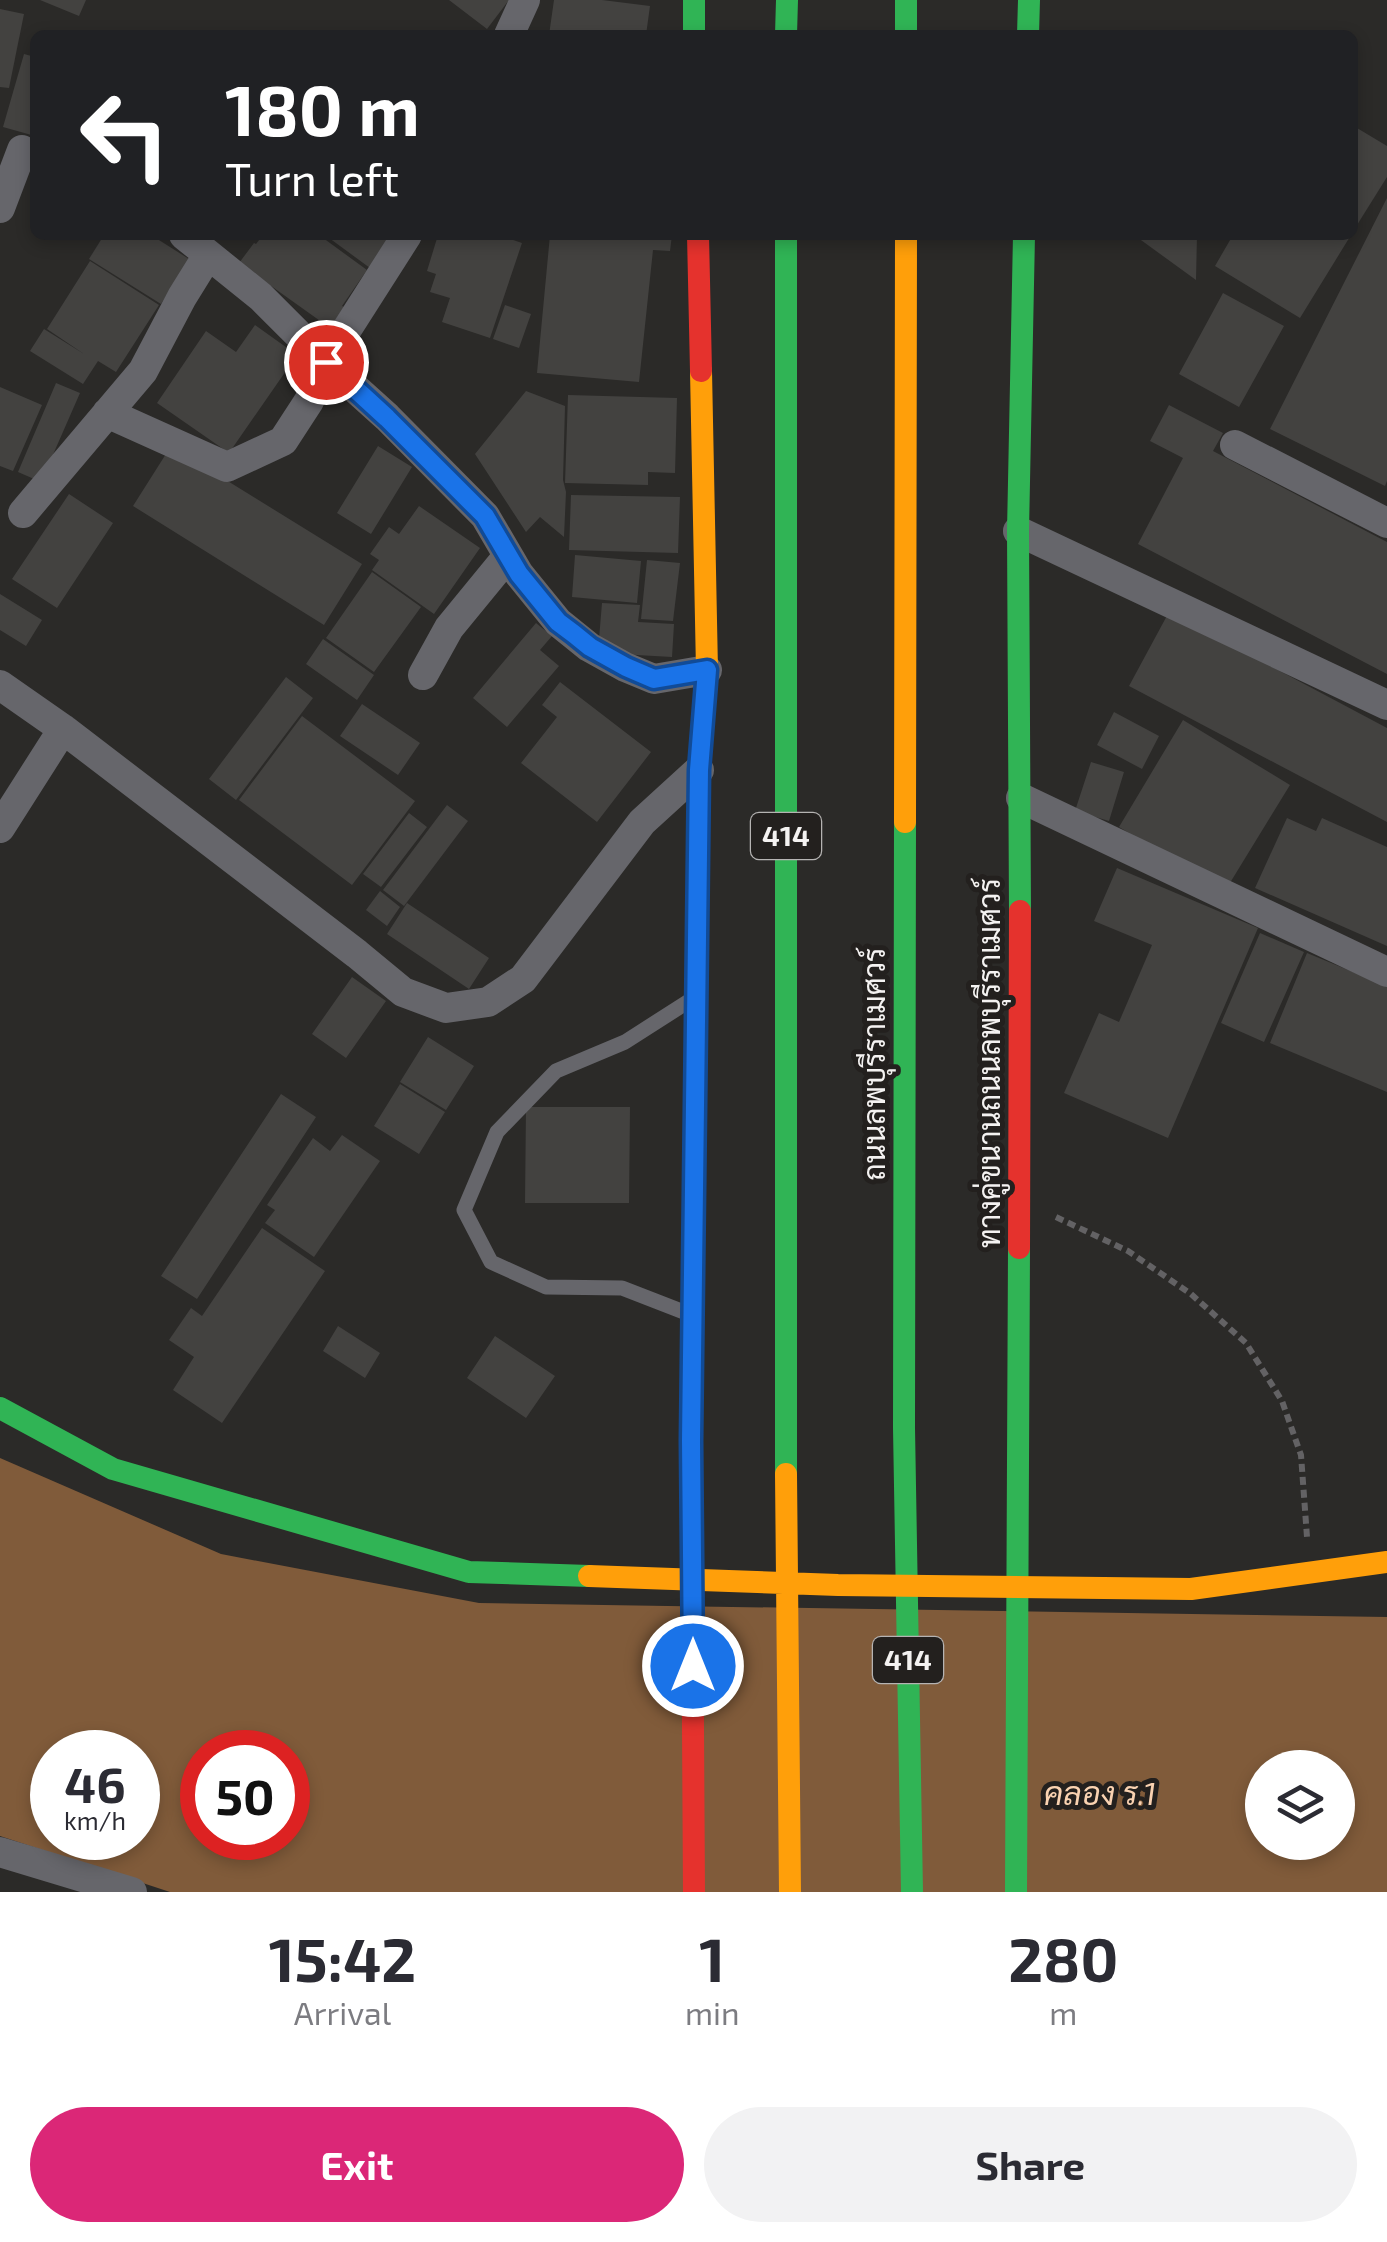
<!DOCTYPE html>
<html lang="en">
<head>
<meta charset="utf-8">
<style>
  body { margin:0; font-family:"Exo 2",Sarabun,sans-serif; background:#f2f2f3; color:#2b2b33; height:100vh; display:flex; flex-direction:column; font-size:38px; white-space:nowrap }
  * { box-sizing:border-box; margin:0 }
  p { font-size:32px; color:#7c7c81 }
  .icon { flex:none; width:55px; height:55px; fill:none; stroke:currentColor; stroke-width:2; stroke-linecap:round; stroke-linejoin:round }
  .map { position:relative; height:1892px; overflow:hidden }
  .side { display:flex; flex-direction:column; background:#fff; flex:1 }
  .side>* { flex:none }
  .top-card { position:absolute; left:30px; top:30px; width:1328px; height:210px; border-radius:15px; box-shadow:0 5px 15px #0003; background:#202124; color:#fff; overflow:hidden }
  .tools { position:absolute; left:1245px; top:1750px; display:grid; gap:20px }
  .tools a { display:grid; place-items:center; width:110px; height:110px; border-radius:50%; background:#fff; box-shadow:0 5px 15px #0003; font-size:50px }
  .speed { position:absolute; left:30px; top:1730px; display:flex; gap:20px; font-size:50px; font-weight:700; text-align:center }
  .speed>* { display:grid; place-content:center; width:130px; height:130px; border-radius:50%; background:#fff; box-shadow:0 5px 15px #0003; line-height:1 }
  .speed small { font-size:25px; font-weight:400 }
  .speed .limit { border:15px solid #d22; background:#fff; color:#111 }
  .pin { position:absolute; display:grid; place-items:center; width:85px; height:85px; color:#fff; margin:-42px; border:5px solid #fff; border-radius:50%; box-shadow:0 2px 10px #0007 }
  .me { position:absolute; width:110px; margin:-55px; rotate:0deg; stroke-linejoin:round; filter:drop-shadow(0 0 8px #0008) }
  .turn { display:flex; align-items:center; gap:35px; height:210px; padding:0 30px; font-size:45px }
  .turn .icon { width:130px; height:130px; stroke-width:2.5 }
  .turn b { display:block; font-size:70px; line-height:85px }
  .eta { display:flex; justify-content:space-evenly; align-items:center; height:170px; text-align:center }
  .eta b { font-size:60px; font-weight:700; line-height:70px }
  .cta { display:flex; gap:20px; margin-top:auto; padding:20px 30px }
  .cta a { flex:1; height:115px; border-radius:60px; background:#db2777; color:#fff; font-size:40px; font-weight:700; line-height:115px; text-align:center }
  .cta a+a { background:#f2f2f3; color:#2b2b33 }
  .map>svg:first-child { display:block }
  .water { fill:#805b3a; fill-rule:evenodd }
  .building { fill:#434240 }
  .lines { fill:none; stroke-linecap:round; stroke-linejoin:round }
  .path { stroke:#636264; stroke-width:6; stroke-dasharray:8 5; stroke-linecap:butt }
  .lane { stroke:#66666b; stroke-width:15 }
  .street { stroke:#66666b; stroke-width:30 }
  .fast { stroke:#30b455; stroke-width:22 }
  .slow { stroke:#ff9f0a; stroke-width:22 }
  .jam { stroke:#e5322d; stroke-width:22 }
  .route-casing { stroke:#114b97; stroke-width:25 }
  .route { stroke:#1a73e8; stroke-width:18 }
  .labels { text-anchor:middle; stroke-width:10; stroke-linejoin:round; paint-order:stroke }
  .shield { fill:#23201e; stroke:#b5b3b2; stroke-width:2.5 }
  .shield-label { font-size:28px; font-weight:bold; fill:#f4f2f1 }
  .street-label { font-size:30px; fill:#f4f2f1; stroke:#23201e }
  .water-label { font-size:32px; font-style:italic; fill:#f9d2b1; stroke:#23201e }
</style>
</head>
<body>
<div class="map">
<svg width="1387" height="1892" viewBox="0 0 1387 1892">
  <rect width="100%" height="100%" fill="#2b2a28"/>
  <path class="water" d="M0,1458L221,1554L479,1603L1387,1617V1892H170L0,1836ZM52,1752H138V1838H52ZM202,1752H288V1838H202ZM1262,1768H1338V1842H1262Z"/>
  <path class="building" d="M40,0H86L79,16Z
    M449,0H509L487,29Z
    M554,0H602L650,6L646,35H549Z
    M0,9L24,14L9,88L0,87Z
    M24,54L35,57V136L3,127Z
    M1352,125L1387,146V177L1352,233Z
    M1387,198V481L1385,486L1270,429Z
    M104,235H151L189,259L161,304L89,259Z
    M263,235H319L367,270L342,306L344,307L330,328L239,263L254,243L256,244Z
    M325,235H393L370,268Z
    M438,235H499L522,243L490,338L442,322L450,298L430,292L436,274L427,271Z
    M550,235H672L670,251L653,250L639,382L537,373Z
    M1134,235H1197L1196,280Z
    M1233,235H1351L1300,318L1215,266Z
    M90,261L159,305L116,372L98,361L83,384L30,351L44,329L84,354L47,329Z
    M1223,293L1284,326L1239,407L1179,374Z
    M505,305L531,314L519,348L493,339Z
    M255,325L297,355L229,453L157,403L206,331L236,352Z
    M56,383L80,393L41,482L18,472Z
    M0,387L42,405L13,471L0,466Z
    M526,391L565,406L563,480L566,492L564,537L540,517L526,532L475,454Z
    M568,395L677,398L675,473L648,472V485L565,483Z
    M1169,405L1223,433L1213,451L1387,542V674L1138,544L1183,458L1150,441Z
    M171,446L362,564L324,625L133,506Z
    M378,446L412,467L371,534L337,513Z
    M69,494L113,523L57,608L12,579Z
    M571,495L680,497L678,553L569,550Z
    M419,506L480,548L434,614L372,570L379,560L370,554L389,527L399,534Z
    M575,555L641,561L637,603L572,597Z
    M647,560L680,563L673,621L641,619Z
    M372,572L421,607L374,672L326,638Z
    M0,594L42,620L26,646L0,630Z
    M602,603L640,605L638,622L674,624L672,657L619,654L599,639Z
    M1169,612L1387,728V822L1129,686Z
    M536,623L552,636L540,650L559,666L507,727L473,698Z
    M323,639L374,675L357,700L306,664Z
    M286,677L313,698L236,800L209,779Z
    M560,682L651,752L597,822L521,763L557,717L542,705Z
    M362,704L420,743L398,775L340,736Z
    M1114,712L1159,736L1142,769L1097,745Z
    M302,716L415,801L352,885L239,800Z
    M1183,720L1290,785L1225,891L1119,827Z
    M1091,762L1124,772L1109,821L1075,811Z
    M447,805L468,821L404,906L383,890Z
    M409,813L427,827L381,887L363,874Z
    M1287,818L1316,831L1322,818L1387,847V946L1255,888Z
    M1117,868L1258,928L1168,1138L1064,1093L1099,1013L1119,1022L1152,945L1094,921Z
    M380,891L400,907L387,926L366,910Z
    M407,903L489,958L469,989L387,934Z
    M1260,933L1304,952L1264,1042L1221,1023Z
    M1307,953L1387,986V1092L1270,1043Z
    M352,977L386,1001L346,1058L312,1034Z
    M428,1037L474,1066L446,1110L400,1082Z
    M400,1084L445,1112L419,1154L374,1126Z
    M281,1094L316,1117L197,1299L161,1276Z
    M526,1107H630L629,1203H525Z
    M342,1135L380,1161L314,1257L265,1223L275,1210L267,1205L313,1138L330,1151Z
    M262,1228L325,1271L222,1423L173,1390L194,1357L169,1340L191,1308L202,1316Z
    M338,1326L380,1353L365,1378L323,1351Z
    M495,1336L555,1376L526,1418L467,1378Z"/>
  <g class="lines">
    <path class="path" d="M1056,1217L1128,1251L1191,1294L1246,1343L1282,1401L1301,1455L1307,1537"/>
    <path class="lane" d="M689,1314L622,1288L546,1287L491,1262L464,1210L497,1132L556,1071L625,1042L689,1001"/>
    <path class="street" d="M509,35L525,0
      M0,208L22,150
      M184,235L261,297L326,362L387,417L485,516L519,574L558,622L589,647L625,667L654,679L707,670
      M107,413L227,467L283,441L309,401L326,362L407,235
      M1235,445L1387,523
      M23,513L143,371L182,297L208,255
      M1018,531L1387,705
      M423,675L449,628L508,556
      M0,685L63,729L357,954L403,992L446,1008L488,1002L523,979L642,822L699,770
      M1021,798L1387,972
      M0,828L63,729
      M0,1852L132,1892"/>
    <path class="fast" d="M694,0V35
      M906,0V35
      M786,35L787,0
      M1028,35L1029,0
      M786,235V1474
      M905,822L904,1428L912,1892
      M1020,911L1018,531L1024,235
      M0,1408L113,1469L469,1572L589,1576
      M692,1565L691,1441L698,820
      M1016,1892L1019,1248"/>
    <path class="slow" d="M698,820L699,770L707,670L701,371
      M905,822L906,235
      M786,1474L790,1892
      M589,1576L838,1585L1191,1589L1387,1562"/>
    <path class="jam" d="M698,235L701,371
      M1019,1248L1020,911
      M692,1565L694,1892"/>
  </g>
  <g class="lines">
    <defs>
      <path id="route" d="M326,362L387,418L485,516L519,574L558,622L574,634L590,647L626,667L654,679L707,670L699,770L691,1441L693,1666"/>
    </defs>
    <use href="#route" class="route-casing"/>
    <use href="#route" class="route"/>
  </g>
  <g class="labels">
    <g class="shield">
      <rect x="751" y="813" width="70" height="46" rx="8"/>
      <rect x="873" y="1637" width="70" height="46" rx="8"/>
    </g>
    <g class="shield-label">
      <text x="786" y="846">414</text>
      <text x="908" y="1670">414</text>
    </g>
    <g class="street-label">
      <text transform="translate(990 1063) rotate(-90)" y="10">ทางคู่ขนานถนนลพบุรีราเมศวร์</text>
      <text transform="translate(875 1064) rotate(-90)" y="10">ถนนลพบุรีราเมศวร์</text>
    </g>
    <g class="water-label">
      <text x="1100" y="1805">คลอง ร.1</text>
    </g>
  </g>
</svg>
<div class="tools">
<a><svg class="icon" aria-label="layers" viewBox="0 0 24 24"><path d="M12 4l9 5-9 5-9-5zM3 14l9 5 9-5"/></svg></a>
</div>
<div class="speed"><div>46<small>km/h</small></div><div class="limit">50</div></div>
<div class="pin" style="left:326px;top:362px;background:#d93025"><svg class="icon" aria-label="arrive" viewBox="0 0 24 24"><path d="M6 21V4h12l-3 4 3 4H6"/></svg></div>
<svg class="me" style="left:693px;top:1666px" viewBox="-20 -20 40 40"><circle r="17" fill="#1a73e8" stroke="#fff" stroke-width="3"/><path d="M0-11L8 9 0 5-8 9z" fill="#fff"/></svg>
<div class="top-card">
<div class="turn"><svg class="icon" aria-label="left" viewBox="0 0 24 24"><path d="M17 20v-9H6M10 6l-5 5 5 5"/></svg><div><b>180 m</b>Turn left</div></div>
</div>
</div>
<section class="side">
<div class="eta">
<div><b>15:42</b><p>Arrival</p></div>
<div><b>1</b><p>min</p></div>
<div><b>280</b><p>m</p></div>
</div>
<div class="cta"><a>Exit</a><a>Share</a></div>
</section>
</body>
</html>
